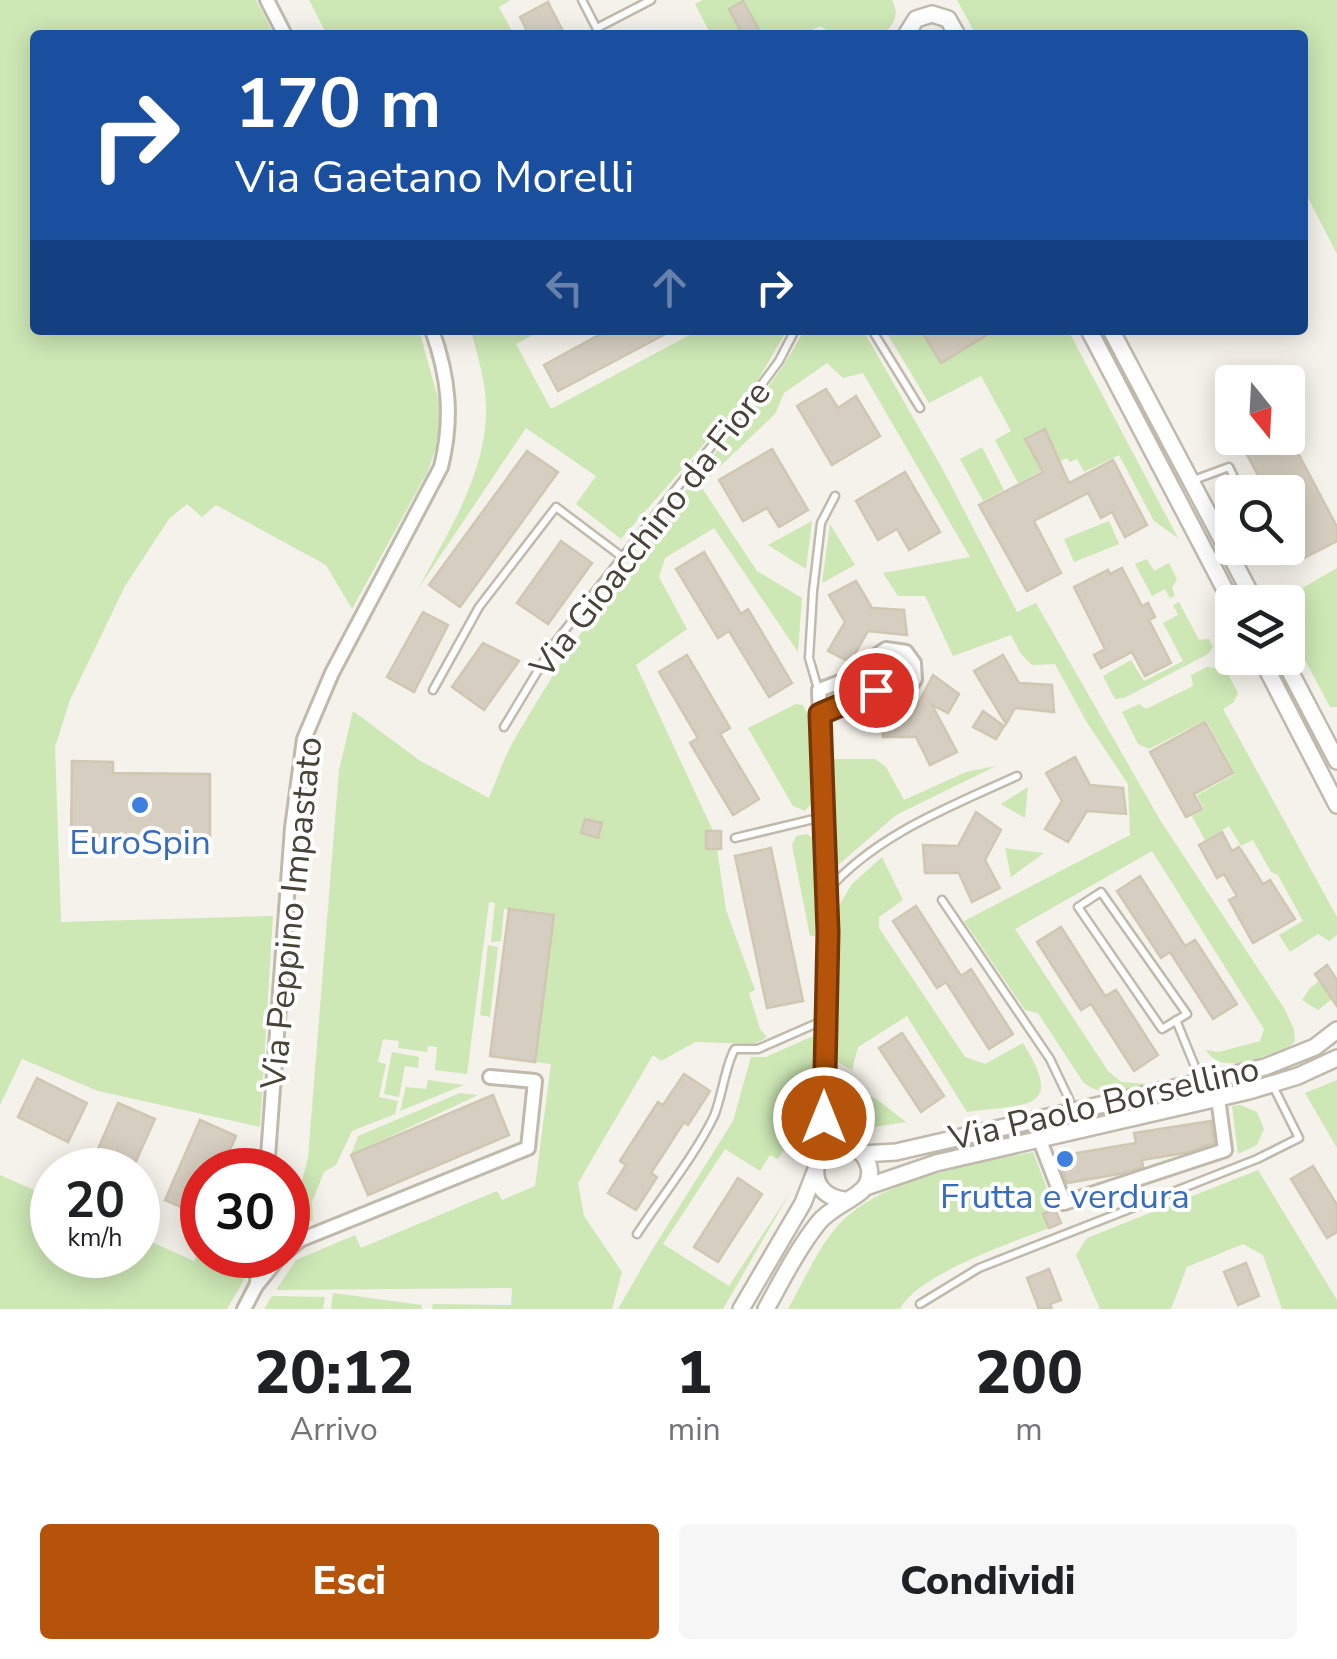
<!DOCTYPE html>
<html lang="it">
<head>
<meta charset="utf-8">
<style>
  body { margin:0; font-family:"Nunito Sans",sans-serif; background:#f6f6f6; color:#202124; height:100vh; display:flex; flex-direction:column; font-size:38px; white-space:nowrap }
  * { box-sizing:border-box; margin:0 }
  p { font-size:32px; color:#757577 }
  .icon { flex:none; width:55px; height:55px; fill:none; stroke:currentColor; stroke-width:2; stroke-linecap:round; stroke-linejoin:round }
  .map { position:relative; height:1309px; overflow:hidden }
  .details { display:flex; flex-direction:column; background:#fff; flex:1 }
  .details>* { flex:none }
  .banner { position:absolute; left:30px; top:30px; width:1278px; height:305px; border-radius:10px; box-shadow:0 5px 25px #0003; background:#1a4fa0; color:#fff; overflow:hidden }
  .needle { width:65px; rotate:162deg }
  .controls { position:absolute; left:1215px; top:365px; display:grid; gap:20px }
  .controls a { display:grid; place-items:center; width:90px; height:90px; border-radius:10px; background:#fff; box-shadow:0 5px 25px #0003; font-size:50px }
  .speed { position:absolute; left:30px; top:1148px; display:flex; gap:20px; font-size:50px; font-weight:700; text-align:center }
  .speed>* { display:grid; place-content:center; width:130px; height:130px; border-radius:50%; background:#fff; box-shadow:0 5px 25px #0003; line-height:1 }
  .speed small { font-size:25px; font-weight:400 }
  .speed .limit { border:15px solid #d22; background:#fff; color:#111 }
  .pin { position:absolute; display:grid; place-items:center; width:85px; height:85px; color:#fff; margin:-42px; border:5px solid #fff; border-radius:50%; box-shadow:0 2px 10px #0007 }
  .me { position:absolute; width:110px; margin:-55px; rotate:0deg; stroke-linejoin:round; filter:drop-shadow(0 0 8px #0008) }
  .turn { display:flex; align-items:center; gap:35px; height:210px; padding:0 40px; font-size:45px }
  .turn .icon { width:130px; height:130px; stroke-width:2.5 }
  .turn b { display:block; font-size:70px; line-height:85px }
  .lanes { display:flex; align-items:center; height:95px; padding:0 40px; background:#0003; justify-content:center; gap:50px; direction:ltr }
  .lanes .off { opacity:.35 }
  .eta { display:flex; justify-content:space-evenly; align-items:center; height:170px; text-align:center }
  .eta b { font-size:60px; font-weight:800; line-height:70px }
  .action { display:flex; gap:20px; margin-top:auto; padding:20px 40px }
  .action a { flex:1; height:115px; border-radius:10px; background:#b45309; color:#fff; font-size:40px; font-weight:800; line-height:115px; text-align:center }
  .action a+a { background:#f6f6f6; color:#202124 }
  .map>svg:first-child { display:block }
  .green { fill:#cde7b5 }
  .building { fill:#d6cec0; stroke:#d0c7b3; stroke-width:2.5 }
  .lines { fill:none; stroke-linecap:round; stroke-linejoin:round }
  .service-casing { stroke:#c0baad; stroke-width:11 }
  .minor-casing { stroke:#c0baad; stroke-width:18 }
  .tertiary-casing { stroke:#c0baad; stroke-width:20 }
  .service { stroke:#fff; stroke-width:6 }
  .minor { stroke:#fff; stroke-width:12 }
  .tertiary { stroke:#fff; stroke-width:15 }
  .route-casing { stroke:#753606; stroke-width:25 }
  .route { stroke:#b45309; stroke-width:18 }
  .shop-dot { fill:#3f7fe0; stroke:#fff; stroke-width:4 }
  .labels { text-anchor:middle; stroke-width:8; stroke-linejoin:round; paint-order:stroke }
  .street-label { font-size:35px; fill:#484338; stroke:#fff }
  .shop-label { font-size:35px; fill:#366cbe; stroke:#fff }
</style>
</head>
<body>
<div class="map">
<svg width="1337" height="1309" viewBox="0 0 1337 1309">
  <rect width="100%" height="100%" fill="#f4f2ea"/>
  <path class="green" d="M0,0H256L274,35H35V330H419L439,402L440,436L428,471L352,609L326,565L216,505L202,517L187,504L169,519L125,586L70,700L55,747L61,922L273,916L260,1127L98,1091L22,1059L0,1105Z
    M309,0H511L499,7L514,35H327Z
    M703,0H892C900,15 894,24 883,35H833L821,26L799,35H711L695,4Z
    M957,0H1337V254L1303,188L1302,35H976Z
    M471,330H543L516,344L551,409L699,330H787L753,388L621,539L576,504L596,476L526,428L418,589C448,531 487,474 486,407C486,381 477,355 471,330Z
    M804,330H863L942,468L1017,612L1036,603L1160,820L1284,1008L1294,1029L1295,1041L1289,1047C1267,1054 1222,1078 1206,1050L1219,1052L1260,1041L1264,1029L1152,851L1015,929L1108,1071L1121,1082L1147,1084C1123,1089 1103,1099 1083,1082L1038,1013L1025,1010L964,921L1130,835L1128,784L1086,721L1055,664L1032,665L1021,654L1011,635L953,656L925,596H898L883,573L970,557L863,373L843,378L827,363L784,393L775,414L713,473L702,488L757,571L802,598L798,652L714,528L665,558L659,577L687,629L636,665L713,831L706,832V849H717L726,910L755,990L749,993L760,1029L767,1037L755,1044L695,1042L661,1061L653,1055L578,1183L584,1216L622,1272L612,1309H432L433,1304L511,1305L512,1288L276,1290L296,1260L355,1235L361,1248L497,1191L502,1200L535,1186L551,1064L535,1062L554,916L504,909L501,941L491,942L495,903L489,902L467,1074L435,1070L437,1047L428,1046L427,1052L398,1048L399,1041L383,1039L378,1062L386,1064L379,1097L398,1101L395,1114L352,1131L336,1165L324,1172L312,1202L313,1220L289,1230L308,1158L339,770L353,711L419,760L489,798C498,777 505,754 517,735C571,641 638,551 705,466C740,421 778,381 804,330Z
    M885,330H1068L1178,538L1154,521L1119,455L1084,472L1077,459L1070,462L1067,458L1018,483L995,440L1011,431L981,376L929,403Z
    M982,447L1004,490L983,501L960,459Z
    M812,521L806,569L768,545Z
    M1109,521L1119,544L1074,562L1064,539Z
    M830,524L855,565L822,583Z
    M1147,559L1154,571L1169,563L1177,579L1172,588L1175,596L1170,598L1165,589L1152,596L1135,564Z
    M1337,568V707H1330L1288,628V602H1278Z
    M1179,602L1199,640L1209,639L1213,647L1208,654L1124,698L1115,699L1103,676L1131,660L1144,681L1183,661L1163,623L1178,615L1173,605Z
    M878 672a14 14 0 1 1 28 0a14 14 0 1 1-28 0Z
    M1207,667L1226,670L1238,693L1234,702L1223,709L1337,917V935L1329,941L1318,934L1290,952L1279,935L1303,921L1278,875L1271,872L1253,840L1241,846L1229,826L1205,840L1192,816L1204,809L1197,795L1235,774L1206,720L1149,749L1138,744L1122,712L1139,704L1146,709L1193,686L1191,675Z
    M796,704L803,705L808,716L813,801L805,811L793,806L748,728Z
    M831,759H875L886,767L904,800L966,772L996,766L896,815L837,866L832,853Z
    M1028,787L1025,818L1001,804Z
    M807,834L814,839L821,929L816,936H810L792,845L796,836Z
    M1005,848L1044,853L1011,877Z
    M882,857L903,900L879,917V928L965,1057L985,1064L1023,1043C1067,1113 1024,1103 967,1112L907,1016L858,1047L852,1070L838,1062L835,912L852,884Z
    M488,945L498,947L490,1017L480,1015Z
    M1319,981L1332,999L1318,1010L1302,1000L1310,988Z
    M813,1036L814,1103L778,1159L770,1155L760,1171L725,1149L663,1244L729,1286L791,1191L723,1309H618L652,1250L733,1121L751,1057H766Z
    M392,1052L419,1057L418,1068L405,1066L399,1097L384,1094Z
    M428,1080L464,1085L400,1111L406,1087L426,1089Z
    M1337,1080V1148L1305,1093Z
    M847,1090L875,1098L906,1122L862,1129L845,1123L835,1104Z
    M460,1093L478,1095L351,1155L358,1136Z
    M1240,1105L1257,1112L1264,1129L1257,1145L1238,1154L1232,1106Z
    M1033,1152L1055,1209L1043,1214L1049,1228C1011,1243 918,1274 900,1309H788C803,1283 816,1252 835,1229C876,1179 973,1164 1033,1152Z
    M1258,1170L1337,1300V1309H1282L1263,1255L1243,1244L1187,1267L1171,1309H1100L1076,1255L1087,1238Z
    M0,1175L52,1198V1255H138V1236L194,1261L200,1248L202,1255H217L245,1263L244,1280L227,1309H0Z
    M333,1293L422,1305L421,1309H331Z
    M272,1296L325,1297L323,1309H264Z"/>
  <path class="building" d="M743,1L762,35H743L729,9Z
    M548,2L565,35H529L520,17Z
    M608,330H673L558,391L544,365Z
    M921,330H995L941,363Z
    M826,389L838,408L856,396L880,436L832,465L797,406Z
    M1232,389V426L1217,397Z
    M1045,429L1069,483L1113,460L1147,525L1125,537L1112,512L1101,518L1088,493L1034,521L1061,573L1027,591L979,505L1043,472L1025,439Z
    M1238,438H1290L1337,527V541L1302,559L1288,530V492H1267Z
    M772,449L808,510L779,527L767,508L743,521L719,480Z
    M527,451L558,472L460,607L429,585Z
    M905,472L940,532L909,550L897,529L878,540L856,501Z
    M561,541L592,563L548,624L517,603Z
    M704,552L741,614L748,609L792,683L769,697L729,631L718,638L676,569Z
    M1122,568L1142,606L1148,603L1155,617L1149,620L1171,663L1145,676L1132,652L1101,668L1094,655L1105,649L1074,587L1108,570L1110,574Z
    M856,581L872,608L904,610L907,635L868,631L850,662L828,651L845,622L829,595Z
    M423,612L448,625L414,692L387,677Z
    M483,643L519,661L484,710L452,687Z
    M687,655L730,728L720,734L759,799L733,815L690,743L698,738L659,672Z
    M1003,655L1019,683L1052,685L1054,712L1015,708L1006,724L974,671Z
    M933,675L959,694L948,713L932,705L957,752L930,765L916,737H883L880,709L915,710Z
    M983,711L1004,726L996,739L973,727Z
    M1205,722L1233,773L1194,794L1202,809L1186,817L1150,752Z
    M1075,757L1090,785L1123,788L1126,814L1087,811L1068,842L1045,829L1062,801L1046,773Z
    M72,761L113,762V773L210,774V838L71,837Z
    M976,812L1001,830L985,860L1000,888L972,902L959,873H925L923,845L958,846Z
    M585,819L602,823L598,838L581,833Z
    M706,831H721V849H706Z
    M1222,832L1232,851L1239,847L1263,884L1270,880L1295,919L1253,943L1229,900L1237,896L1224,874L1217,878L1199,845Z
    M771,848L803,1001L767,1008L735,856Z
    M1140,876L1185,946L1195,940L1237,1004L1213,1019L1170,952L1161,958L1117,891Z
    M916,906L961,976L971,969L1013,1034L989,1049L946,982L937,988L893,921Z
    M509,909L554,915L535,1062L490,1056Z
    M1061,927L1105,996L1116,990L1158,1055L1134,1071L1091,1004L1081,1010L1037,942Z
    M1327,965L1337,980V1006L1315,974Z
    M902,1033L944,1096L921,1112L879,1048Z
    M684,1074L710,1091L688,1125L684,1122L651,1173L657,1177L636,1210L608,1193L626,1165L620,1161L658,1102L663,1105Z
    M37,1078L87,1103L68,1142L18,1117Z
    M493,1095L509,1135L368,1195L351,1155Z
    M118,1103L155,1119L132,1170H107L92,1163Z
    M200,1120L236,1136L221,1170H202V1216L165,1200Z
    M1211,1121L1214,1143L1185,1153L1142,1160L1143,1167L1119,1174L1067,1183L1062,1169L1059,1156L1136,1143L1134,1133Z
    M1313,1166L1337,1205V1232L1327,1238L1291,1179Z
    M738,1178L762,1194L718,1262L694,1247Z
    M1055,1209L1061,1223L1049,1228L1043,1214Z
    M1246,1263L1259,1296L1238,1305L1224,1272Z
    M1049,1269L1061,1300L1050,1304L1052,1309H1039L1027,1278Z"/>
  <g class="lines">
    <defs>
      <path id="service" d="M582,0L600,35
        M597,28L651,0
        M872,330L920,408
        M1191,481L1229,467L1241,492
        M818,689L809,658L813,591L821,523L835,496
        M433,690L479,607L556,507L621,556
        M504,727L554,644L680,484L751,399L779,361L795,330
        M735,838L822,817
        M827,891C877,834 950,807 1017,776
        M1101,892L1187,1014L1162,1029L1078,907Z
        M942,900L1050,1059L1069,1099L1072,1111
        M1176,1020L1200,1079
        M637,1234C660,1199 696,1154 714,1116C722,1097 726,1062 735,1049H758L822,1021
        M920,1304L979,1268L1257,1159L1299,1138L1273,1086"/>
      <path id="minor" d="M267,0L285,35
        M824,1118L846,1146
        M1039,1138L1064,1203L1225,1150L1218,1098
        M818,1159L824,1118L823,1020L828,932L819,690L869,671L873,658L886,649L906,652L914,663L915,679C906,695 892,700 876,690L819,713
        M267,1170L292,828L304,739L332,673L441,467C453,419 449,377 432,330
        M288,1250L300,1240L528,1148L535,1081L490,1077
        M257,1283L259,1255
        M244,1309L256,1286L281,1255"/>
      <path id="tertiary" d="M906,35L916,19L932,14L948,19L957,35
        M1089,330L1232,603
        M1111,330L1255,602
        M1261,658L1337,805
        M1283,658L1337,761
        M862,1154L896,1152L1265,1067L1315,1047L1337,1030
        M866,1187L936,1163L1249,1091L1298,1076L1337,1058
        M741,1309L803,1203L815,1172
        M766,1309C782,1280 798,1248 819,1222C832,1206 861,1197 867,1184C874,1169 866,1151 850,1147C813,1136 799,1194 844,1200"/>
    </defs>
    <use href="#service" class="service-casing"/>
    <use href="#minor" class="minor-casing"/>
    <use href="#tertiary" class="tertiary-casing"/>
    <use href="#service" class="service"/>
    <use href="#minor" class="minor"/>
    <use href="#tertiary" class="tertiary"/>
  </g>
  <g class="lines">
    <defs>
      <path id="route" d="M824,1118L828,932L820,714L876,690"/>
    </defs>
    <use href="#route" class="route-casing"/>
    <use href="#route" class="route"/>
  </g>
  <g class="shop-dot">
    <circle cx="140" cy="805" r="10"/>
    <circle cx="1065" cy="1159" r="10"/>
  </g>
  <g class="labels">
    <g class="street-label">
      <text transform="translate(650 529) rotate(-52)" y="12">Via Gioacchino da Fiore</text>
      <text transform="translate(291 913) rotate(-84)" y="12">Via Peppino Impastato</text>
      <text transform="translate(1104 1103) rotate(-13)" y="12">Via Paolo Borsellino</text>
    </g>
    <g class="shop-label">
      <text x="140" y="854">EuroSpin</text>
      <text x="1065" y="1208">Frutta e verdura</text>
    </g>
  </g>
</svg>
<div class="controls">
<a><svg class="needle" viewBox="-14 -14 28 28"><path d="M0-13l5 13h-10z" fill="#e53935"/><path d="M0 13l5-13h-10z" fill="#757577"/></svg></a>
<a><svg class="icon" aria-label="search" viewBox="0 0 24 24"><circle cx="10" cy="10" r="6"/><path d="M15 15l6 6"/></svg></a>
<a><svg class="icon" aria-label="layers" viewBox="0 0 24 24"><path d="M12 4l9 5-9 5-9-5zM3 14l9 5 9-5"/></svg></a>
</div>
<div class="speed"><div>20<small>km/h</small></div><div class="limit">30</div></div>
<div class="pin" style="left:876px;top:690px;background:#d93025"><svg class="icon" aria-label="arrive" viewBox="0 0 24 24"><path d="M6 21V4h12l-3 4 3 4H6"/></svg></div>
<svg class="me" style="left:824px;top:1118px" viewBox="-20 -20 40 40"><circle r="17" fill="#b45309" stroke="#fff" stroke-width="3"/><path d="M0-11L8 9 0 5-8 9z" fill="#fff"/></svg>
<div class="banner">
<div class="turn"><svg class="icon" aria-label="right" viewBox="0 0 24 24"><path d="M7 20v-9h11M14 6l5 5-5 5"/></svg><div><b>170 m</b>Via Gaetano Morelli</div></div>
<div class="lanes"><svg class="icon off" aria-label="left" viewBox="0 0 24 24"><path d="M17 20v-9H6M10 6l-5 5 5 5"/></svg><svg class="icon off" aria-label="ahead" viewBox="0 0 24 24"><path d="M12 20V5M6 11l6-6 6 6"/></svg><svg class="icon" aria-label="right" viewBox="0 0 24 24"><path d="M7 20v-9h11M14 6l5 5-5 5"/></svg></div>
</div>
</div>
<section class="details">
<div class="eta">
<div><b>20:12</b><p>Arrivo</p></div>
<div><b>1</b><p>min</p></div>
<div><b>200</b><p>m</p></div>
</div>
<div class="action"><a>Esci</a><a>Condividi</a></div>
</section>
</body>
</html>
